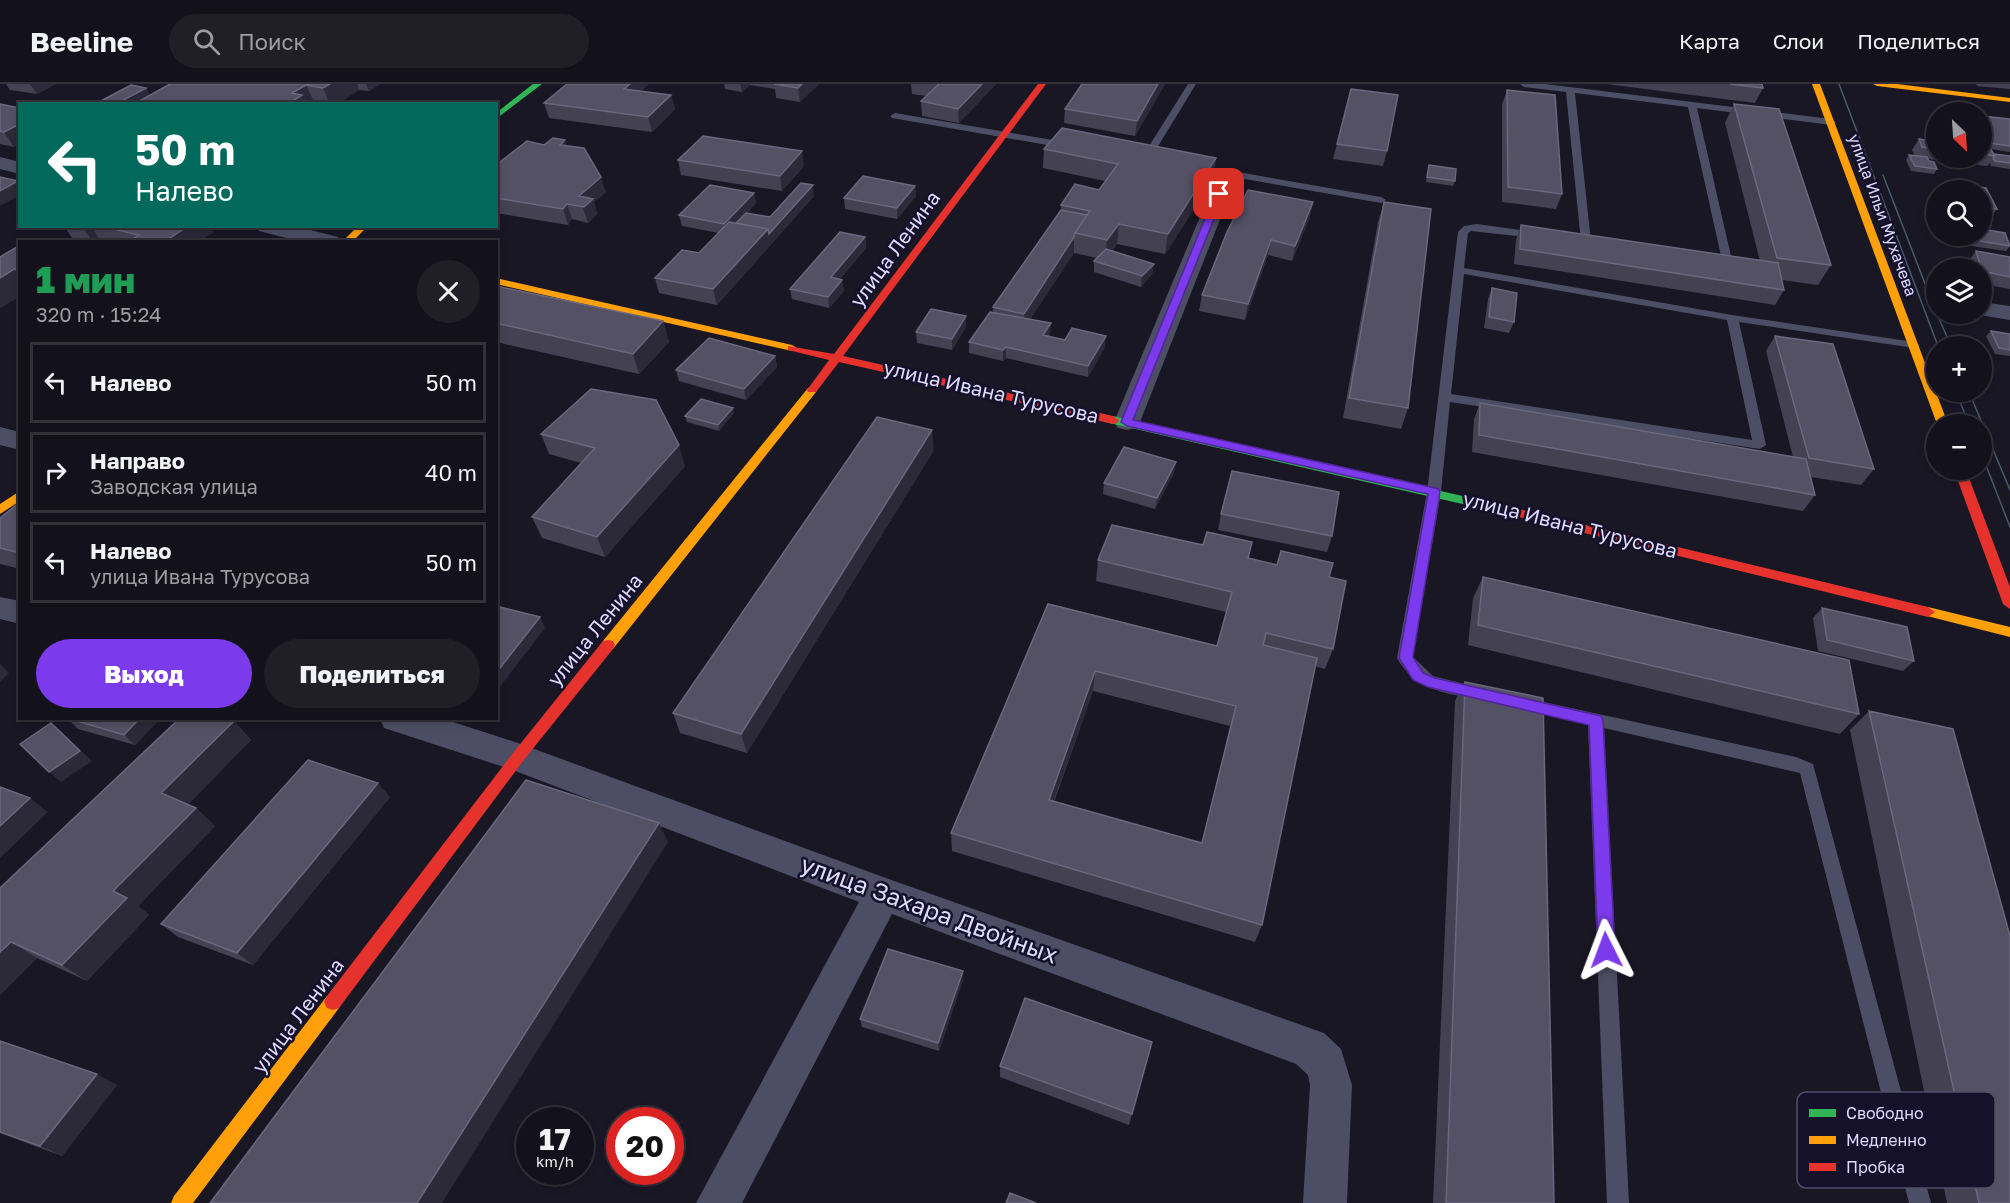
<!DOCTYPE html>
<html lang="ru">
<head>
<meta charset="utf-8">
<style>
  body { margin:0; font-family:"Golos Text",sans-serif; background:#201f28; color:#f1f3f6; height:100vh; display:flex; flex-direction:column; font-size:22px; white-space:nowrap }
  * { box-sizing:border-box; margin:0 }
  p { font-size:20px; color:#9d9da3 }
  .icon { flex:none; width:33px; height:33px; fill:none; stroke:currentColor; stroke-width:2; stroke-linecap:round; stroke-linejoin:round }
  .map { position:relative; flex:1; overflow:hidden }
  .drawer { position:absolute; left:18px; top:156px; width:480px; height:480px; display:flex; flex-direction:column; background:#13111b; border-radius:0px; box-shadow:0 3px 9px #0003,0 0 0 2px #32313a }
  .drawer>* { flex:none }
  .banner { position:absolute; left:18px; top:18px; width:480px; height:126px; border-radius:0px; box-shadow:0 3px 9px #0003,0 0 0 2px #32313a; background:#00695c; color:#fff; overflow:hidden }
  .needle { width:39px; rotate:155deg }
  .buttons { position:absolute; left:1926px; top:18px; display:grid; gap:12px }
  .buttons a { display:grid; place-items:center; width:66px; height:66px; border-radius:50%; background:#13111b; box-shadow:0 3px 9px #0003,0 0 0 2px #32313a; font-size:30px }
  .speed { position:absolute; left:516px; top:1023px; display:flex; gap:12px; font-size:30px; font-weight:700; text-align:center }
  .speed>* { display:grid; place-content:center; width:78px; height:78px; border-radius:50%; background:#13111b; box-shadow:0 3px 9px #0003,0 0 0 2px #32313a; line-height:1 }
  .speed small { font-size:15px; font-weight:400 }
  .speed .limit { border:9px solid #d22; background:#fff; color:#111 }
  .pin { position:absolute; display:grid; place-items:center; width:51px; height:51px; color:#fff; margin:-26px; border-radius:12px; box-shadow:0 3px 9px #0006 }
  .me { position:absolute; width:66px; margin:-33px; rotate:357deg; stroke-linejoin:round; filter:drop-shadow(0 0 4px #0008) }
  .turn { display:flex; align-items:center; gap:21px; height:126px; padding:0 18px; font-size:27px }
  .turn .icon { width:78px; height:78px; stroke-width:2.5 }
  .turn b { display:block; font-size:42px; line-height:51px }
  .round { display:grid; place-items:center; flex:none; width:63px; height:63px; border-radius:32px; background:#201f28 }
  .summary { display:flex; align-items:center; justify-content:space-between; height:102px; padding:0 18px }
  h1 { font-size:36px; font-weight:800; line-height:45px; color:#1e9e55 }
  .action { display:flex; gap:12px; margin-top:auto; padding:12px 18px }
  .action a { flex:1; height:69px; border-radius:36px; background:#7c3aed; color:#fff; font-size:24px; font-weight:800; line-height:69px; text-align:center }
  .action a+a { background:#201f28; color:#f1f3f6 }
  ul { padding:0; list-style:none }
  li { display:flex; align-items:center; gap:18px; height:81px; margin:0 12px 9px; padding:0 6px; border:3px solid #32313a; border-radius:0px }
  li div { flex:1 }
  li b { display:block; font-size:22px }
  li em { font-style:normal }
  header { display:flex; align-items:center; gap:36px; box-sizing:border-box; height:84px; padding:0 30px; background:#13111b; border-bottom:2px solid #32313a }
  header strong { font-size:28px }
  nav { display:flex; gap:33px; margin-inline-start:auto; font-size:21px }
  .search { width:420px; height:54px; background:#201f28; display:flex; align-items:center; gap:15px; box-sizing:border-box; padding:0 21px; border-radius:33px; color:#9d9da3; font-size:22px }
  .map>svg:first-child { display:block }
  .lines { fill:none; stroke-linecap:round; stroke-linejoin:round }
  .lane { fill:#4d4d65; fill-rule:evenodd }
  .street { fill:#4d4d65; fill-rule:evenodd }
  .fast { fill:#30b455; fill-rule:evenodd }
  .slow { fill:#ff9f0a; fill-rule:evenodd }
  .jam { fill:#e5322d; fill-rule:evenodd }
  .tram { stroke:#465c6d; stroke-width:1.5 }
  .wall { fill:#444153; fill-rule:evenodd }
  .shaded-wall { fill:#2c2938 }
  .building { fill:#545165; stroke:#6a677e; stroke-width:1.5; fill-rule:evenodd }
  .route { fill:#7c3aed; stroke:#51269a; stroke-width:1.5 }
  .labels { text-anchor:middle; stroke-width:5; stroke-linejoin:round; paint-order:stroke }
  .far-street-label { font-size:16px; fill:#dedbff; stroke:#15112a }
  .street-label { font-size:20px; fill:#dedbff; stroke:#15112a }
  .near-street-label { font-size:24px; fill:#dedbff; stroke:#15112a }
  .key { fill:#15112a; stroke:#514e6a; stroke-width:1.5 }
  .key-label { font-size:16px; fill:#dedbff }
</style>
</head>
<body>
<header>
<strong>Beeline</strong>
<div class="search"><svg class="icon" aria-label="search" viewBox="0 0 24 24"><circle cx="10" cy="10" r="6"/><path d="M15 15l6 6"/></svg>Поиск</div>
<nav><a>Карта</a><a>Слои</a><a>Поделиться</a></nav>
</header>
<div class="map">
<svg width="2010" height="1119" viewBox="0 0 2010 1119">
  <rect width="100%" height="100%" fill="#191724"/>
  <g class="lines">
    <path class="lane" d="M1188,0H1196L1149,77H1143L1141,75Z
      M1520,0H1545L1831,35L1836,38L1831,41L1697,24L1731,172L1727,178L1705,177V173L1721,172L1688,23L1575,9L1591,158L1586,161L1581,158L1566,8L1524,3Z
      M895,29L1070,59L1075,62L1070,65L892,34L890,32Z
      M1197,81L1381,113L1386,116L1381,119L1194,86V82Z
      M1477,140L1536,148L1541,151L1536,154L1471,147L1468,149L1464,184L1732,231L1914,258L1920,261L1914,264L1739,238L1766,361L1760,365L1450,318L1441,408L1413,573L1433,592L1484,605L1486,609L1484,613C1476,616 1468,613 1460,612C1433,607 1411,599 1397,574L1427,408L1458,148L1464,142ZM1464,190L1727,236L1752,356L1451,310Z
      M1525,614L1796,673L1813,680L1931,1119H1909L1800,689L1604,644L1629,1119H1607L1588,641L1519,624L1517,620L1519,616Z"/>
    <path class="street" d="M0,73L20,78V90L0,85Z
      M1228,84L1235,86L1238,90L1140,338L1136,344L1127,346L1118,344L1114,338L1218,90L1221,86Z
      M257,142H295L338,153L341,158H302L259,147Z
      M1982,218L2010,222V236L1974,230H1982Z
      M0,343L20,348V366L0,361Z
      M0,513L20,517V540L0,535Z
      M380,634H441L518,659L883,793L1324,949L1341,965L1352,1001L1347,1119H1303L1310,1001L1308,991L1296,980L892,830L742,1119H696L859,818L510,685L384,644Z"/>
    <path class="fast" d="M533,0H542L496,35V29Z
      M1113,332L1515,424L1521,428L1515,432L1109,339L1107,336Z"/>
    <path class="slow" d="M1812,0H1820L1948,340H1937Z
      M1873,0H1897L2010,14V18L1877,2Z
      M358,142H368L352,158H342Z
      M496,194L792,261L797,264L792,267L496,200Z
      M812,303L817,306L816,308L613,565H603L601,561L603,557L808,304Z
      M20,407V417L0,430V420Z
      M1928,523L2010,543V553L1923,531L1921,528L1923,525Z
      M333,910L339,912L342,918L339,924L193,1119H171L174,1112L327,912Z"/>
    <path class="jam" d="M1038,0H1046L843,272L1113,332L1119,336L1117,339L1113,340L839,278L816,308H808L807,306L829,276L788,266V262L834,270Z
      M1954,386H1966L2010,503V525L2003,520Z
      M1515,424L1928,523L1935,528L1928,533L1511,431L1509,428L1511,425Z
      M608,556L613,557L615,561L613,565L523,677L339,924L333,926L327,924L324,918L327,912L513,669L603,557Z"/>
    <path class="tram" d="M1839,0L1938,262
      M1883,91L1936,228
      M1937,230L1951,262
      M1956,308L1969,340
      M1969,308L2010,406
      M1982,371L2010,443"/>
  </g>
  <path class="wall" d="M6,0H56L37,10L10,6Z
    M170,0H380L369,7L359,6L337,20H95L146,4L150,11Z
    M567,0H648L641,7L671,11L675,25L652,48L549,34L544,19Z
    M724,0H819L800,18L776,14L775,5L750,1L742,8L725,5Z
    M911,0H996L959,39L922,32L921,17L926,12L912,10Z
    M1082,0H1165L1135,52L1064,39L1065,25Z
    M1606,0H1762L1763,4L1755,19Z
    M1976,0H2010V5L1977,2Z
    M1507,6L1562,110L1556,125L1502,118V20Z
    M0,20L14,63L0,60Z
    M1734,20L1831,181L1818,201L1782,196L1784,206L1775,221L1514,180L1516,156L1521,141L1760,177L1725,39Z
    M1982,32L2010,35V68L1991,65L1994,70L2010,72V85L1991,82L1990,79L1987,82L1928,75L1937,85L1934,90L1911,87L1906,76L1909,71L1915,72L1912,66L1919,55L1936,58V74H1982Z
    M1337,60L1387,67L1383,82L1333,75Z
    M544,61L567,62L606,108L594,118L597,130L588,139L572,135L568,141L496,129V81Z
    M1044,65L1214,94L1165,170L1117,160L1112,167L1154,180L1152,190L1141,203L1094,188V177L1097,174L1074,169L1030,235L1050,250L1049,252L1065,256L1105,263L1088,293L1006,274L1003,277L969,269V258L993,229V223L1061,126V121L1099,106L1105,97L1043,84Z
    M678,76L804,82L782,107L681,91Z
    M1429,81L1455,97L1453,102L1426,98Z
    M1944,100L1963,103L1964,101L1986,104L1997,125L1989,135L1982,134V106H1940Z
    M915,102L916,112L897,135L845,125L844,114Z
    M754,109L756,119L747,129L770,133L814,112L717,221L659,209L655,194L699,169L719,149L682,142L679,131Z
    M1384,118L1408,324L1401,345L1343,334L1378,138Z
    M1310,133L1292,177L1268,171L1245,236L1199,227L1202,211L1227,148Z
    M64,142H209L213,148L198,158H108L100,156L97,158H87L72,154Z
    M1955,152H1982L2010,162L2006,167L1958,160Z
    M865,153L866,164L840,195L842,196L844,207L829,224L792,215L790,205Z
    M20,161V212L0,224V173Z
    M1976,167L2010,173V205L1982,200V184H1970L1968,178Z
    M496,202L663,237L669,258L639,290L496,258Z
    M1492,204L1514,238L1509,249L1484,244L1488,215Z
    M966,232V243L952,266L917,259L916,248Z
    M1991,247L2010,250V272L1995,270L1986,252Z
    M1775,252L1874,385L1861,401L1811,393L1815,411L1803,427L1472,368L1474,335L1480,319L1793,373L1766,267Z
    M775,272L777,283L746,316L679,297L676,286Z
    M734,329L719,347L687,338L685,332Z
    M541,350L685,382L605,473L542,454L532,433L581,379L549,370Z
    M934,366L747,669L680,649L673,629Z
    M1174,389L1155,425L1103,410L1104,399Z
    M20,418V485L0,480V434Z
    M1221,430L1332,452L1327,468L1218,446Z
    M1252,458L1248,474L1329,493L1333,565L1325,585L1315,582L1262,841L1255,858L952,767L951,749L1048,520L1217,562L1226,528L1096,497L1098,476L1203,461ZM1093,607L1230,642L1202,759L1054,718Z
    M1483,493L1859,630L1840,650L1468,561L1473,514Z
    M1822,524L1914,577L1903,587L1818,567L1813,534Z
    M1465,598L1554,1119H1433L1455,617Z
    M1869,627L2010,1119H1947L1850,646Z
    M67,634H161L135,661L78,645Z
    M234,637L251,656L188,720L196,724L215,742L138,822L149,831L87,897L37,874L0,911V804Z
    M390,713L253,881L178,853L161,840Z
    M963,896L939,967L862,943L860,935Z
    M0,957L117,1001L62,1072L0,1049Z
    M1152,958L1129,1041L1000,993V982Z"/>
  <path class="shaded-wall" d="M30,0H56L37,10Z
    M330,0H357L359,6L337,20H330L323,4Z
    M366,0H380L369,7Z
    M630,0H648V1L628,19L624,5Z
    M740,0H749L750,1L742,8Z
    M802,0H819L800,18L798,4Z
    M982,0H996L959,39L958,25Z
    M1158,0H1165L1135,52L1137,37Z
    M306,1L315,20H288L292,9Z
    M146,4L152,14L141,20H116Z
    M671,11L675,25L652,48L648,33Z
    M20,40V60L14,63L4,48Z
    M565,56L570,71L560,61Z
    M802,67L804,82L782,107L780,92Z
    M1216,74L1214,94L1165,170L1168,150Z
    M601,93L606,108L594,118L597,130L588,139L579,112Z
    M18,97L20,99V111L0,122V107Z
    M813,101L814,112L717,221L713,205L768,145Z
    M915,102L916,112L897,135V124Z
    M754,109L756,119L726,150L724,140Z
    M1313,118L1310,133L1292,177L1295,162Z
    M567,120L572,135L568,141L563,125Z
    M1119,140L1117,160L1105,176L1107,156Z
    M85,142H91L100,156L97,158H93L83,144Z
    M188,142H209L213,148L198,158H164Z
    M865,153L866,164L832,204L831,193Z
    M1074,153V169L1023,246L1024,230Z
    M1271,156L1268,171L1245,236L1248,220Z
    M1154,180L1152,190L1141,203L1142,192Z
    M14,185L20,193V212L0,224V194Z
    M842,196L844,207L829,224L828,213Z
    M966,232V243L952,266V255Z
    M663,237L669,258L639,290L633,270Z
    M1051,239L1050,250L1043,262V251Z
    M1106,252L1105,263L1088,293V282Z
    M1006,263V274L1003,277V266Z
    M775,272L777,283L746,316L744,305Z
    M733,324L734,329L719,347L718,341Z
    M932,346L934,366L747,669L741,650Z
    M679,361L685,382L605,473L597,453Z
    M1176,378L1174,389L1155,425L1157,414Z
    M540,533L545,544L496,608V589Z
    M0,580L9,589L0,598Z
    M1095,587L1093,607L1047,735L1049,716Z
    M140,634H161L135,661L124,651Z
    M234,637L251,656L181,728L161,709Z
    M51,639L92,677L61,698L49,688Z
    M378,699L390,713L253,881L237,869Z
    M30,714L48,728L0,774V742Z
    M196,724L215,742L138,822L149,831L87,897L62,881L113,807Z
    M659,739L668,758L442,1119H417Z
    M11,858L37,874L0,911V868Z
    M963,887V896L939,967L938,959Z
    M97,990L117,1001L62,1072L40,1062Z"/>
  <path class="building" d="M170,0H330L323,4L306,1L292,9L302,11L288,20H134Z
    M567,0H630L624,5L671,11L648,33L544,19Z
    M774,0H802L798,4Z
    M937,0H982L958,25L921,17L939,0Z
    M1082,0H1158L1137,37L1065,25Z
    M1730,0H1762L1763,4Z
    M131,1L146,4L116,20H95Z
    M1351,5L1398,11L1387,67L1337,60Z
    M1507,6L1555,11L1562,110L1508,103Z
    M0,20L20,24V40L4,48L0,47Z
    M1734,20L1779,25L1831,181L1777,174Z
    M1982,32L2010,35V62L1982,58Z
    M1062,44L1216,74L1168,150L1119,140L1107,156L1075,149L1090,127L1061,121L1075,100L1099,106L1118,80L1044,65Z
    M703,52L802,67L780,92L678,76Z
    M553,54L565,56L560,61L584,64L601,93L579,112L593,115L584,123L567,120L563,125L496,114V81L527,57L544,61Z
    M1919,55L1936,58V65L1922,63Z
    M1982,63L1990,64L1995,72L1982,70Z
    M1994,70L2010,72V79L1995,77L1993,74L1995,72Z
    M1909,71L1927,73L1929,77L1934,78L1937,85L1915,82Z
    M1429,81L1456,85L1455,97L1427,93Z
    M863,92L915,102L897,124L844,114Z
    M0,93L18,97L0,107Z
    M801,99L813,101L769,150L768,145L736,139L746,129L770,133Z
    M1944,100L1965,103L1964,101L1986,104L1997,125L1982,123V106H1947Z
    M710,101L754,109L724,140L679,131Z
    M1248,106L1313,118L1295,162L1271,156L1248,220L1202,211L1227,148Z
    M1384,118L1431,125L1408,324L1349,314Z
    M1061,126L1087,131L1075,149L1074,153L1024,230L993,223Z
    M729,138L768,145L713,205L655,194L682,166L699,169Z
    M1521,141L1778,179L1784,206L1520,165Z
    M100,142H188L164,158H145L133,155L139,151Z
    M1982,145L2005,149L2010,162L1962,154L1961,152H1982Z
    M840,148L865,153L831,193L842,196L828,213L790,205Z
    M20,161V187L14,185L0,194V173Z
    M1106,165L1154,180L1142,192L1094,177Z
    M1976,167L2010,173V193L1982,187Z
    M496,202L663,237L633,270L496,239Z
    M1492,204L1517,209L1514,238L1489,233Z
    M931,225L966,232L952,255L916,248Z
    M990,228L1051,239L1043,251L1065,256L1072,244L1106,252L1088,282L1006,263L1003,266L969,258Z
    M1991,247L2010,250V266L1999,264Z
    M1775,252L1833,260L1874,385L1809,374Z
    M709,254L775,272L744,305L676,286Z
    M591,305L656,316L679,361L597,453L532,433L595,364L541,350Z
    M701,315L733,324L718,341L685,332Z
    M1480,319L1806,375L1815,411L1479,351Z
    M877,333L932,346L741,650L673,629Z
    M1124,363L1176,378L1157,414L1104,399Z
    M1232,387L1339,408L1332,452L1221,430Z
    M20,418V469L0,464V434Z
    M1112,441L1203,461L1207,448L1252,458L1248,474L1277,481L1281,467L1333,479L1329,493L1346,497L1333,565L1266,549L1263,561L1317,574L1262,841L951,749L1048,520L1217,562L1232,508L1098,476ZM1095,587L1236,622L1202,759L1049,716Z
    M1483,493L1849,576L1859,630L1478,541Z
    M496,522L540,533L496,589Z
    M1822,524L1907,543L1914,577L1827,556Z
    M1465,598L1543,614L1554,1119H1446Z
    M1869,627L1953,645L2010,852V1119H1979Z
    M67,634H140L124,651Z
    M180,634H227L234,637L161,709L196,724L113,807L127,814L62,881L11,858L0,868V804Z
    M51,639L80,667L49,688L20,660Z
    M308,676L378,699L237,869L161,840Z
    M526,696L659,739L417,1119H210Z
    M0,703L30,714L0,742Z
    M888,865L963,887L938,959L860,935Z
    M1025,914L1152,958L1132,1030L1000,982Z
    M0,957L97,990L40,1062L0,1048Z
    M1010,1109L1036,1119H1006Z"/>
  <path class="route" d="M1216,108L1224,110L1133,336L1439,405L1440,408L1413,573L1423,589L1435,594L1601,632L1603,636L1615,866L1612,872L1606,874L1601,872L1598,866L1589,641L1428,603L1413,596L1399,574L1428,410L1127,342L1121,338Z"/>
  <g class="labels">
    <g class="far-street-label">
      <text transform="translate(1883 131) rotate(70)" y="6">улица Ильи Мухачева</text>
    </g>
    <g class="street-label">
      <text transform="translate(895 165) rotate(-54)" y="7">улица Ленина</text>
      <text transform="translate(991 308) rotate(13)" y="7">улица Ивана Турусова</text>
      <text transform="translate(1570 441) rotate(14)" y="7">улица Ивана Турусова</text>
      <text transform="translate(595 546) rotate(-51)" y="7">улица Ленина</text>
      <text transform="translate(298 932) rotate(-53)" y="7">улица Ленина</text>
    </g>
    <g class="near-street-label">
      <text transform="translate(929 826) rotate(20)" y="8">улица Захара Двойных</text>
    </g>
  </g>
  <rect x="1797" y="1008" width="198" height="96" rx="9" class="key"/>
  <rect x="1809" y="1025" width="27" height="8" fill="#30b455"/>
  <rect x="1809" y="1052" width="27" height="8" fill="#ff9f0a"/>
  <rect x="1809" y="1079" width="27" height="8" fill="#e5322d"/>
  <g class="key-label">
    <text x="1846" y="1035">Свободно</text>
    <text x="1846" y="1062">Медленно</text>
    <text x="1846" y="1089">Пробка</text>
  </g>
</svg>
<div class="buttons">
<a><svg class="needle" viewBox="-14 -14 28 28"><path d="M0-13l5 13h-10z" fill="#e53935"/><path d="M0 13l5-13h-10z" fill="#9d9da3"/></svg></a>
<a><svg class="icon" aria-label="search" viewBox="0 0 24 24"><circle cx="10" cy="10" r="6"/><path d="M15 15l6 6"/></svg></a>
<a><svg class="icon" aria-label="layers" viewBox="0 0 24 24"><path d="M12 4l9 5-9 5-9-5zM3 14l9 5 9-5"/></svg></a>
<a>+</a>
<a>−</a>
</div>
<div class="speed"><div>17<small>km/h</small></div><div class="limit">20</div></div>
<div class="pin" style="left:1219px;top:110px;background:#d93025"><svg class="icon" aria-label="arrive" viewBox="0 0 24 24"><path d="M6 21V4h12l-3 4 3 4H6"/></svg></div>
<svg class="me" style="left:1606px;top:866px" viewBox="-20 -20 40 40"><path d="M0-17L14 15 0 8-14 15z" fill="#7c3aed" stroke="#fff" stroke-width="4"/></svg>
<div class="banner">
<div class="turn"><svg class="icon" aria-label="left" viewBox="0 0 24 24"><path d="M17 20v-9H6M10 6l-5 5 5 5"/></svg><div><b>50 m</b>Налево</div></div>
</div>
<section class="drawer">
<div class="summary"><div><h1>1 мин</h1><p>320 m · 15:24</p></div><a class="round"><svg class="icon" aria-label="close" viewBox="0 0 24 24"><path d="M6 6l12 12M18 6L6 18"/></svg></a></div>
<ul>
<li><svg class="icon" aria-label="left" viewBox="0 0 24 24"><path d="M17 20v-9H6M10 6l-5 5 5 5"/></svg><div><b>Налево</b></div><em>50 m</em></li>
<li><svg class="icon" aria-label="right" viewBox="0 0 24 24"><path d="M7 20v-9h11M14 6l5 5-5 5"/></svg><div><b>Направо</b><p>Заводская улица</p></div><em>40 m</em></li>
<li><svg class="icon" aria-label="left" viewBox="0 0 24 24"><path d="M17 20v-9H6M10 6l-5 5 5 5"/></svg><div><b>Налево</b><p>улица Ивана Турусова</p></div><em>50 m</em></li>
</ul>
<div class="action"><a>Выход</a><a>Поделиться</a></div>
</section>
</div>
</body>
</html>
